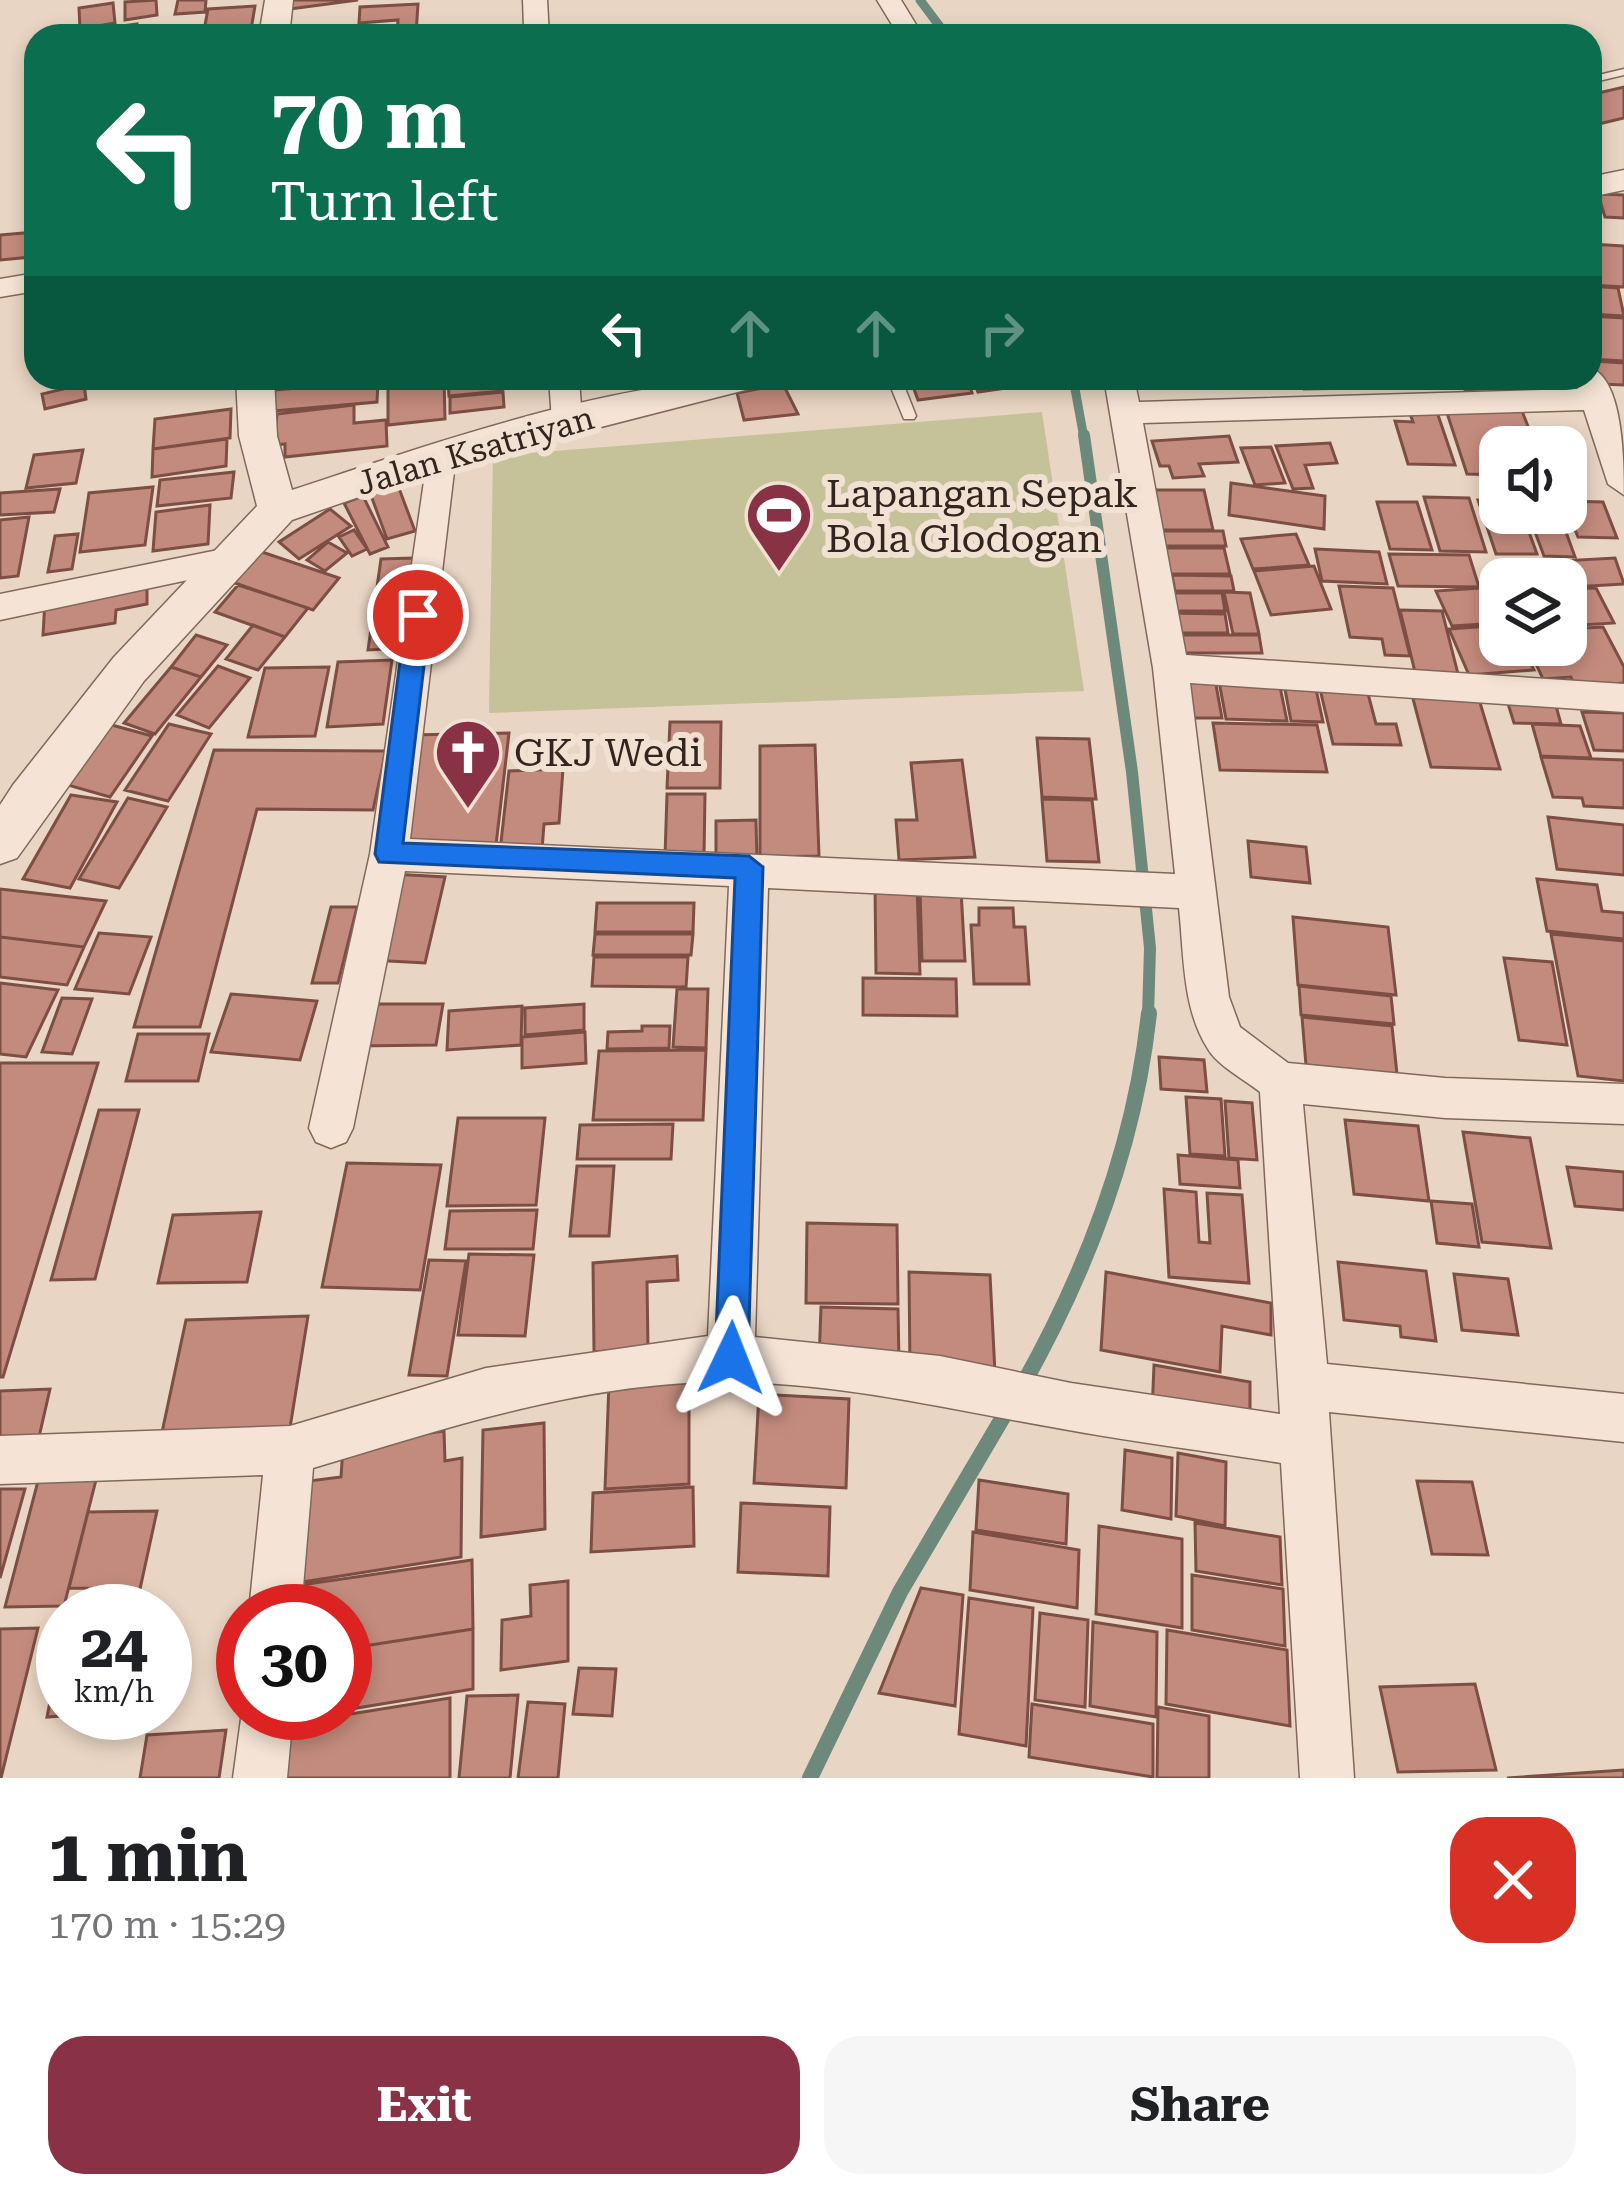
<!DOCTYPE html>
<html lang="en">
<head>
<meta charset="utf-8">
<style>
  body { margin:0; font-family:"Roboto Serif",serif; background:#f6f6f6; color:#202124; height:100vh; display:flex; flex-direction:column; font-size:45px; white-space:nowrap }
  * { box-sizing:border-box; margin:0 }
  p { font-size:39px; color:#757577 }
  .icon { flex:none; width:66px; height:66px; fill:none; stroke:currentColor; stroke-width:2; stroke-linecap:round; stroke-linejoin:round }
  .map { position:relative; height:1778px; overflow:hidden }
  .details { display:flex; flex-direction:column; background:#fff; flex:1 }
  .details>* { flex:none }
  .banner { position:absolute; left:24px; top:24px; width:1578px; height:366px; border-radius:36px; box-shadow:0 6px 18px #0003; background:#0b6e4f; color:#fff; overflow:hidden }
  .controls { position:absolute; left:1479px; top:426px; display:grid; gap:24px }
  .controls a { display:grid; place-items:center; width:108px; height:108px; border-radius:24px; background:#fff; box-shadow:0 6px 18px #0003; font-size:60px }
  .speed { position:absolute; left:36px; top:1584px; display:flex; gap:24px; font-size:60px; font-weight:700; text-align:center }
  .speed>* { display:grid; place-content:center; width:156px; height:156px; border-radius:50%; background:#fff; box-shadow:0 6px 18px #0003; line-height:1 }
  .speed small { font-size:30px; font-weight:400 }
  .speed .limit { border:18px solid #d22; background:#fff; color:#111 }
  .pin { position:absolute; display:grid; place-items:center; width:102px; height:102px; color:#fff; margin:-51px; border:6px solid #fff; border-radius:50%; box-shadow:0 3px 12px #0007 }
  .me { position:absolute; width:132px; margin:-66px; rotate:2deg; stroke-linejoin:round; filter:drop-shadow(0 0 9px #0008) }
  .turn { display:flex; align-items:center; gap:42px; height:252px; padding:0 48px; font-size:54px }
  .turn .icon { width:156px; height:156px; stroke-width:2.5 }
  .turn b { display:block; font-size:84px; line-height:102px }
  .lanes { display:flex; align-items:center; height:114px; padding:0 48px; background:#0003; justify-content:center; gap:60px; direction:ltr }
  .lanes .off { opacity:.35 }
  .round { display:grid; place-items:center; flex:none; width:126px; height:126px; border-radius:36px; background:#f6f6f6 }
  .summary { display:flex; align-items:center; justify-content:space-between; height:204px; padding:0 48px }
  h1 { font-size:72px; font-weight:700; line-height:90px }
  .action { display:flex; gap:24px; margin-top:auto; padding:24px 48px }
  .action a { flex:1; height:138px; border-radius:36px; background:#893246; color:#fff; font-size:48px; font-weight:700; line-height:138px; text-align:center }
  .action a+a { background:#f6f6f6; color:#202124 }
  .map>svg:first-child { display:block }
  .green { fill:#c5c198 }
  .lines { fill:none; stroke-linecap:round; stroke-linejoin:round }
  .stream-far2 { stroke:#6d897c; stroke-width:9 }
  .stream-far1 { stroke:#6d897c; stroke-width:12 }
  .stream { stroke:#6d897c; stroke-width:16 }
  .building { fill:#c38b7d; stroke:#7d4f44; stroke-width:3 }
  .service-casing { stroke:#81685c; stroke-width:3 }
  .minor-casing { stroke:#81685c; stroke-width:3 }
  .tertiary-casing { stroke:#81685c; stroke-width:3 }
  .service { fill:#f5e4d5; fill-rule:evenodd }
  .minor { fill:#f5e4d5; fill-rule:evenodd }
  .tertiary { fill:#f5e4d5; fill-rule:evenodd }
  .route { fill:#1a73e8; stroke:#114b97; stroke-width:3 }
  .labels { text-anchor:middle; stroke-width:12; stroke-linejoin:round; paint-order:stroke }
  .far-street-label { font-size:33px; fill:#32241e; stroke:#f1e1d2 }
  .poi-label { font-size:39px; fill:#32241e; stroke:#f1e1d2; text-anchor:start }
</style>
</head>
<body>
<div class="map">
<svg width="1624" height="1778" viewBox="0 0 1624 1778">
  <rect width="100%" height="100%" fill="#e9d5c3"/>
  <path class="green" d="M1042,412L1084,691L489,713L493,456Z"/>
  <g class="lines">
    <path class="stream-far2" d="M920,0L947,36
      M1073,378L1084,438"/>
    <path class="stream-far1" d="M1084,435L1132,772L1150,948L1148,1016"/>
    <path class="stream" d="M1021,1388C1086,1273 1135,1145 1149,1013
      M810,1778L900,1592L1009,1407"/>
  </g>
  <path class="building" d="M156,0L157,15L125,20V2Z
    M178,0H206L205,12L175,14Z
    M292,0H358L290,9Z
    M113,3L115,23L80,29L79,8Z
    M418,4L416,34L397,35L398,20L359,23L360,7Z
    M255,6L250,36H203L208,9Z
    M137,24V36H93V30Z
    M1624,87V118L1590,126V95Z
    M1598,194L1624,195V218L1605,217Z
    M36,232L31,257L0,260V235Z
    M1590,244L1624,246V287L1590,285Z
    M1590,286L1618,288L1624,316L1590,314Z
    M1590,316L1624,318V361L1590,359Z
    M1594,361L1624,363V385L1601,384Z
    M444,378L445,419L388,425V384Z
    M501,378L502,391L449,396L448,380Z
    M910,378H967L972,393L918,400Z
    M972,378H1001L1006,388L978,392Z
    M1300,378H1354L1358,388L1304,389Z
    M1394,378H1442L1446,387L1398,388Z
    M1459,378H1524L1529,386L1465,390Z
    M378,381L377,402L273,411L275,390Z
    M84,384L86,399L45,409L42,394Z
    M783,384L798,414L744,420L737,393Z
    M503,392L504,407L450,413V397Z
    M354,405V423L386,420L387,446L285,457V444L274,445L277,414Z
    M231,409L230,438L153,449L155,419Z
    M1446,410L1522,411L1536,447H1500V475L1467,474Z
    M1409,411L1437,412L1455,465L1408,464L1395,421L1413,422Z
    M1229,436L1238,462L1199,464L1204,476L1173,478L1169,466H1160L1152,441Z
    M227,439L226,466L152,477L153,449Z
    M1330,443L1337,463L1305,465L1313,488L1293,489L1276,446Z
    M1271,447L1285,483L1255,485L1241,448Z
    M83,450L76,483L26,488L34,455Z
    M234,472L231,498L157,506L160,480Z
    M397,483L415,531L387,539L369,490Z
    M1231,483L1325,496L1324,529L1229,515Z
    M153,487L145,545L80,552L89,493Z
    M60,489L54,512L0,515V493Z
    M1150,490H1204L1213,530H1157Z
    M363,496L388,547L370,554L344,503Z
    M1424,497L1469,498L1486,552L1440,551Z
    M1478,500H1500V513H1522L1537,554H1496Z
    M1566,501L1603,502L1617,538L1578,537L1571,520H1534L1531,513H1566Z
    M1377,502H1417L1432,550L1390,549Z
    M210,505L208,544L153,551L156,512Z
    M330,509L351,526L299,559L279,542Z
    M29,517L18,576L0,578V520Z
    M1531,521H1562L1575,557L1544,556Z
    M354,530L367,549L352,556L339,537Z
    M1155,531H1223L1226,546H1158Z
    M78,534L72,569L48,572L55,536Z
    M1296,534L1309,565L1253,569L1241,539Z
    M328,542L347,553L325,571L307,560Z
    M1164,548H1224L1230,574H1168Z
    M1315,549L1379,552L1387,584L1322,581Z
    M259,551L339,578L313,610L232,582Z
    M1389,554L1469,555L1479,587L1398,586Z
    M413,558L402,648L368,650L381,559Z
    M1615,558L1624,584L1573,587L1560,561Z
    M1314,566L1331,609L1271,615L1254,571Z
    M1172,575L1231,576L1234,591H1175Z
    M147,582V604L116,610L115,623L43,635L45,600Z
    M238,585L308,608L285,637L215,612Z
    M1339,586L1393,588L1410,656L1385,655L1382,639L1350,637Z
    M1495,587L1500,623L1452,626L1436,591Z
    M1596,588L1614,623L1566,626V589Z
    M1224,592L1250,593L1259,634H1233Z
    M1162,593H1222L1225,611H1166Z
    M1400,610L1442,611L1458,674L1415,672Z
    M1165,613L1225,614L1228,633H1169Z
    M253,625L285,637L258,670L226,659Z
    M1491,626L1500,645H1522L1534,670L1469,675L1449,629Z
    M1603,627L1624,667V683L1575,687L1571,677L1543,679L1527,645H1566V629Z
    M196,635L227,645L201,677L171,667Z
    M1174,635H1259L1262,653H1177Z
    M392,660L383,724L327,727L338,662Z
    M218,666L250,678L209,728L177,715Z
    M171,667L201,677L155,734L124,723Z
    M329,667L315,736L248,737L265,668Z
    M1173,673L1214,674L1222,718H1180Z
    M1218,676L1278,677L1287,721L1226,719Z
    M1283,679L1314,680L1323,722L1291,721Z
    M1320,689L1367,690L1376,724H1396L1401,745L1333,744Z
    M1505,694L1553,695L1561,724L1514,723Z
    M1412,695L1478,696L1500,769L1431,767Z
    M1582,712L1624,713V751L1594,750Z
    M670,722H721L720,788H667Z
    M1213,723L1317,725L1327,772L1220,770Z
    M108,724L152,736L110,797L64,784Z
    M169,724L211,734L168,801L125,790Z
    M1532,724L1580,726L1591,758L1541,756Z
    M509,733L496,845L403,846L409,735Z
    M1037,738L1089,739L1096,799L1042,797Z
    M815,745L819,856L760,857V746Z
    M214,750L386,751L373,810L257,809L200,1027H134Z
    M1541,757L1624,760V808L1584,806L1582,798L1553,797Z
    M962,760L975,857L899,860L896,820H917L911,763Z
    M563,769L559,823L544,824L542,850L500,851L509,771Z
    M667,794H705L704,856L665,857Z
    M71,795L117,802L70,888L23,879Z
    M128,798L167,807L119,888L79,879Z
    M1042,799L1092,800L1099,862L1047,861Z
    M1548,817L1624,825V875L1557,869Z
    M756,820L757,862L716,863V821Z
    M1248,841L1306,847L1310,883L1251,877Z
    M393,874L445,877L425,963L371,960Z
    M1537,879L1597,885L1602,911L1624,913V939L1547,931Z
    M875,887H917L920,974L876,973Z
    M0,889L106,901L84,947L0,937Z
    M920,889L961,890L965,961H922Z
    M597,903H694L693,932H595Z
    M331,907H357L338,983H312Z
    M979,908H1013L1014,927H1025L1029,984H974L971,925H979Z
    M1293,917L1388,927L1396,995L1298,985Z
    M99,933L151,937L129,994L75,989Z
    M595,934H693L691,955H593Z
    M1551,934L1624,941V1081L1578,1076Z
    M0,937L84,947L67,985L0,977Z
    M594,957H688L686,987L592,986Z
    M1504,958L1552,962L1567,1045L1519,1040Z
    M863,978L956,979L957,1016L863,1015Z
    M0,983L58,990L26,1057L0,1054Z
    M1299,986L1391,996L1394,1024L1301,1015Z
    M677,989H708L706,1048L673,1047Z
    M231,994L317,1001L300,1060L211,1052Z
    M62,998L92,999L72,1054L42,1052Z
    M363,1004H443L436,1045L356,1046Z
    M584,1004V1030L525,1035V1008Z
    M522,1006L521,1045L447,1050L449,1011Z
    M1302,1017L1392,1026L1397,1074L1306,1065Z
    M642,1026H670L669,1048L607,1049L608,1032L642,1031Z
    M585,1032L586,1063L522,1068V1037Z
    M138,1034H209L198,1081H126Z
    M706,1050L703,1120H593L599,1051Z
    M1159,1057L1204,1060L1207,1092L1161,1089Z
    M0,1063H98L3,1377H0Z
    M1186,1097L1221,1099L1225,1156L1190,1154Z
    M1225,1101L1252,1103L1257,1160L1229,1158Z
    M99,1110H139L95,1279L51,1280Z
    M458,1118H545L536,1205L447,1206Z
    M1345,1120L1418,1126L1429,1201L1354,1194Z
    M673,1124L671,1159H577L580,1125Z
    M1463,1132L1530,1138L1551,1248L1482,1242Z
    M1178,1155L1238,1160L1240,1188L1180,1184Z
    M347,1163L441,1165L420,1290L322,1287Z
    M577,1166H614L609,1236H570Z
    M1567,1167L1624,1172V1210L1575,1206Z
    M1164,1189L1196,1192L1199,1242L1210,1243L1207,1193L1242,1195L1249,1283L1169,1277Z
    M1431,1201L1472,1204L1479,1247L1437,1243Z
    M537,1210L533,1249H445L450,1211Z
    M261,1212L247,1282L158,1283L173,1215Z
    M807,1223L897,1225L898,1304L806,1303Z
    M469,1254L534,1255L525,1336L458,1335Z
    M677,1256L678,1280L647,1282L648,1348L594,1352L593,1263Z
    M429,1260L466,1261L447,1376L409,1375Z
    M1338,1262L1426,1271L1436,1341L1401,1337L1400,1326L1344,1320Z
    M909,1272L990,1275L995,1373L910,1370Z
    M1106,1272L1271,1303V1335L1222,1326L1220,1372L1101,1350Z
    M1454,1274L1508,1279L1518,1335L1462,1330Z
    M821,1307L898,1309L899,1363L819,1361Z
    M308,1316L289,1434L161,1437L186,1320Z
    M1154,1365L1250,1382V1431L1152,1413Z
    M689,1378V1484L605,1489L609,1383Z
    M50,1389L36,1450L0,1451V1391Z
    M759,1394L849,1399L846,1488L754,1483Z
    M544,1423L545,1529L481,1537L483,1430Z
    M444,1431L445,1461L462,1458L461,1557L296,1583L301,1482L341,1477L343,1446Z
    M1125,1450L1172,1458L1171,1519L1122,1510Z
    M1178,1453L1226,1462L1225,1526L1176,1516Z
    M96,1480L64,1606L5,1607L38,1481Z
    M979,1480L1068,1494L1066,1544L976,1530Z
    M1417,1481L1472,1482L1488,1555L1432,1554Z
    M693,1487L694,1546L591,1552L593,1493Z
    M0,1489H25L0,1578Z
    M741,1503L830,1507L828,1576L738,1572Z
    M157,1511L140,1589L69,1588L88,1512Z
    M1195,1523L1280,1537L1282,1585L1196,1571Z
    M1099,1526L1182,1539V1628L1096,1614Z
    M973,1532L1079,1550L1077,1608L970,1590Z
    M472,1560L473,1629L345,1649V1611H293L294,1586Z
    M1192,1575L1283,1589L1285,1646L1192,1630Z
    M568,1581V1661L501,1670L502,1620L531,1616L530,1585Z
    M921,1588L963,1595L955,1706L879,1693Z
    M969,1598L1033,1608L1026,1746L959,1734Z
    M1040,1613L1088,1620L1085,1707L1035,1700Z
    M1093,1622L1157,1632L1156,1717L1090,1706Z
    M38,1628L1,1778H0V1629Z
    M473,1629V1689L345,1710V1649Z
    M1167,1630L1287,1650L1290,1726L1166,1704Z
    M63,1635V1713H103L47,1717Z
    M579,1668L616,1669L612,1716L573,1714Z
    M1475,1684L1496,1770L1398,1772L1380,1687Z
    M518,1695L510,1778H459L467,1696Z
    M450,1698V1778H280L282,1725Z
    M528,1702L565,1704L558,1778H518Z
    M1032,1704L1153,1724V1777L1029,1757Z
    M1158,1707L1209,1716V1778H1157Z
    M226,1730L219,1778H140L147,1735Z
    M1624,1770V1778H1507Z"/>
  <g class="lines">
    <defs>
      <path id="service" d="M1624,69V75L1590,83V77Z
        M887,378H901L916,416L914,419H904Z"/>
      <path id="minor" d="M523,0H547L549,36H480L492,29L524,27Z
        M877,0H901L923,36H899Z
        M36,273V291L0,297V279Z
        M1590,368C1624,378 1624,466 1624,495L1608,484L1584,410L1143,423L1186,655L1624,684V712L1190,683L1229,997L1240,1027L1288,1063L1445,1078L1624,1084V1124L1445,1118L1303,1104L1327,1364L1624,1394V1442L1329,1412L1354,1778H1300L1281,1463C1212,1452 1142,1443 1074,1431C961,1412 847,1383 731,1382C590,1380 447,1428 313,1468L301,1611H249L263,1475L0,1484V1436L290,1426L486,1368L708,1336L729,886L405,871L353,1128L346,1142L331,1148L316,1142L309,1128L370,854L429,447H451L456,455L410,839L1175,874L1153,668L1104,378H1134L1139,402L1578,389L1574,378H1590ZM768,888L1179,908C1184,953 1182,1009 1208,1049C1218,1066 1244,1079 1260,1092L1280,1414L1071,1383L940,1356L755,1337Z
        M549,378H579L582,421L578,428L567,431L552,421Z
        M223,549L240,561L235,570L0,620V594Z
        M243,1704V1713H293L287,1778H233Z"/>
      <path id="tertiary" d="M265,0H293L289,36H259Z
        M1624,170V190L1590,197V177Z
        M236,378H274L277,436L292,490C432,444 617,378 763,378L757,387L449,466L292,520L144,681L17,858L0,864V805L13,785L114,657L257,506L239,436Z"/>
    </defs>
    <use href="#service" class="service-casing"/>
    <use href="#minor" class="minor-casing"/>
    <use href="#tertiary" class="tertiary-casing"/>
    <use href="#service" class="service"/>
    <use href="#minor" class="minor"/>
    <use href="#tertiary" class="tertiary"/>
  </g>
  <path class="route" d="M418,606L430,615L403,843L749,856L763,867L748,1358L743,1370L731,1375L719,1370L715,1358L735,878L379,862L375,854L406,615Z"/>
  <defs>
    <symbol id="stadium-pin" viewBox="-11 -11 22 30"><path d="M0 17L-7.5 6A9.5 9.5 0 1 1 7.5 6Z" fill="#893246" stroke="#f1e1d2"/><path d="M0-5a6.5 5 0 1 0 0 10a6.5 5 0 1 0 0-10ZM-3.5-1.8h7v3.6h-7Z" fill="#fff"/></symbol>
    <symbol id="church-pin" viewBox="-11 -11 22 30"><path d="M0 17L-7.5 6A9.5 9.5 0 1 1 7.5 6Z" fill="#893246" stroke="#f1e1d2"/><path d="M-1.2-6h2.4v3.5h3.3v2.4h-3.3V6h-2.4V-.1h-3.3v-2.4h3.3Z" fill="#fff"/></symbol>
  </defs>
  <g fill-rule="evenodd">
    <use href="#stadium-pin" x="741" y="477" width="76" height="104"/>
    <use href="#church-pin" x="430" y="714" width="76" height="104"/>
  </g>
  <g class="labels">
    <g class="far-street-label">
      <text transform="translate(475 450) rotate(-16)" y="12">Jalan Ksatriyan</text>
    </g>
    <g class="poi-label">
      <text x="826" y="507">Lapangan Sepak<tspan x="826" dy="45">Bola Glodogan</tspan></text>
      <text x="514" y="766">GKJ Wedi</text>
    </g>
  </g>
</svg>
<div class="controls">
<a><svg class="icon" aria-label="sound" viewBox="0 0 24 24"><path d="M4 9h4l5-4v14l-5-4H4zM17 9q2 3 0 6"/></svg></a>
<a><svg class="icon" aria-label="layers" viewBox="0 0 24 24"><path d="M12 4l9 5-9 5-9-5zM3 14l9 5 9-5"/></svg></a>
</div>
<div class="speed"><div>24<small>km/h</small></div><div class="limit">30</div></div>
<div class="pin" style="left:418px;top:615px;background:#d93025"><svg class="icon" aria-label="arrive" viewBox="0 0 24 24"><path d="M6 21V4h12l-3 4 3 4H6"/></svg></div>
<svg class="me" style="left:731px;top:1358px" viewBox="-20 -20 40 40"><path d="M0-17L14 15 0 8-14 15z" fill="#1a73e8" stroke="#fff" stroke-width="4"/></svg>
<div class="banner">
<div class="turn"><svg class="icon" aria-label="left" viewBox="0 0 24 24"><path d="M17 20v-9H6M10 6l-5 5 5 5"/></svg><div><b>70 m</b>Turn left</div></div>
<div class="lanes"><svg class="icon" aria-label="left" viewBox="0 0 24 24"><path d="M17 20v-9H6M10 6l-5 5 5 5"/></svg><svg class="icon off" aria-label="ahead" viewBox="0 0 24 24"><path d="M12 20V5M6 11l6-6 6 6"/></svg><svg class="icon off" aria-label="ahead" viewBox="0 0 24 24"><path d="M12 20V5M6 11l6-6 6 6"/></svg><svg class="icon off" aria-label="right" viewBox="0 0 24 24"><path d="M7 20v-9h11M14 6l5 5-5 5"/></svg></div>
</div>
</div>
<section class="details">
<div class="summary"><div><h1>1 min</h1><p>170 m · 15:29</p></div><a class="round" style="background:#d93025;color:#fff"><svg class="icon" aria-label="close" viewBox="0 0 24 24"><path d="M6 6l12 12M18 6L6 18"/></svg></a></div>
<div class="action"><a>Exit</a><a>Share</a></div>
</section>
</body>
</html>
